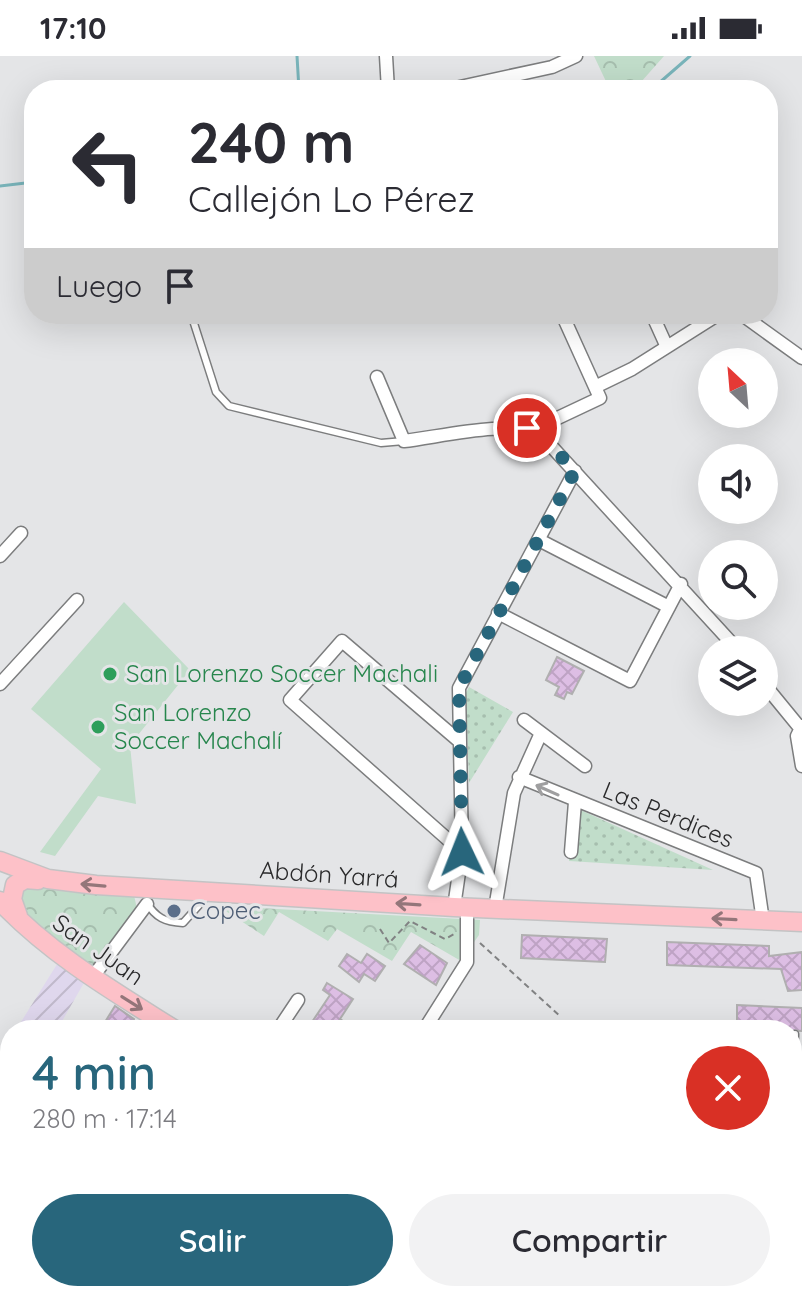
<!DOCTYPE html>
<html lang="es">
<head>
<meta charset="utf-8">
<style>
  body { margin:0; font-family:Quicksand,sans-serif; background:#f2f2f3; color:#2b2b33; height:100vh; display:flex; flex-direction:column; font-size:30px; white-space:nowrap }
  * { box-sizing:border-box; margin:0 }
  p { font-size:26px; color:#7c7c81 }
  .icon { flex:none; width:44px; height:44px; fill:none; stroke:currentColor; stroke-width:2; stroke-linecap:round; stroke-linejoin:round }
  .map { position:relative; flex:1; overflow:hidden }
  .details { position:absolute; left:0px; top:964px; width:802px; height:282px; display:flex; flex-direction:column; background:#fff; border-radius:32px 32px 0 0; box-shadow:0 8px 32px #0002 }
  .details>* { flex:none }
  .top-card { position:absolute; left:24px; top:24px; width:754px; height:244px; border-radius:32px; box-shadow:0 8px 32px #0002; background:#fff; color:#2b2b33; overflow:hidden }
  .needle { width:52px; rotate:334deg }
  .buttons { position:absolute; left:698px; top:292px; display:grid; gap:16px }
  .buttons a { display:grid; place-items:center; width:80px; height:80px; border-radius:50%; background:#fff; box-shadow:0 8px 32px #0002; font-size:40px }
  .pin { position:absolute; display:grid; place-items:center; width:68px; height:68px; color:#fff; margin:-34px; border:4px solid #fff; border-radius:50%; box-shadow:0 2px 8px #0007 }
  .me { position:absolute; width:88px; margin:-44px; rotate:358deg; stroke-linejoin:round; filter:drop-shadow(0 0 6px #0008) }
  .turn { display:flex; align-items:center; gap:28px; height:168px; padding:0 32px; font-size:36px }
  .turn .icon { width:104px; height:104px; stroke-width:2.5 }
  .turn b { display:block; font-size:56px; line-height:68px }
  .then { display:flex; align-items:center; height:76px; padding:0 32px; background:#0003; gap:16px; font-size:30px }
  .round { display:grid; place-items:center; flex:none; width:84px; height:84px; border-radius:42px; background:#f2f2f3 }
  .summary { display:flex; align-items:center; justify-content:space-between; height:136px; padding:0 32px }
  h1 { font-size:48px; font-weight:600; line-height:60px; color:#28667c }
  .primary-button { display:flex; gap:16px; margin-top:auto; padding:16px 32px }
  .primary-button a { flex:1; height:92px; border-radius:48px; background:#28667c; color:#fff; font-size:32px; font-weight:600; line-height:92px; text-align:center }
  .primary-button a+a { background:#f2f2f3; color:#2b2b33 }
  .status { display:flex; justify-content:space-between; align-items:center; height:56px; padding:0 40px; background:#fff; direction:ltr }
  .status svg { height:22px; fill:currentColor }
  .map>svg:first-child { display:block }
  .industrial { fill:url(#industrial-furrows) }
  .grass { fill:url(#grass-dots) }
  .forest { fill:url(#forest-crowns) }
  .park { fill:url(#park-crowns) }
  .pitch { fill:#c1ddca }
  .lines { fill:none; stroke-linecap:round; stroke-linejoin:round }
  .stream { stroke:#79b4ba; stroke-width:3 }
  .building { fill:url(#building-cross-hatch); stroke:#b0afb0; stroke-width:2 }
  .service-casing { stroke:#7c7d7e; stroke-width:9 }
  .minor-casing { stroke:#7c7d7e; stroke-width:15 }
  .tertiary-casing { stroke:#7c7d7e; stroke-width:17 }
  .primary-casing { stroke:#c3c3c4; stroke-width:21 }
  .path { stroke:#818283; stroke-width:2; stroke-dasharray:6 4; stroke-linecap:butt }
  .service { stroke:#fff; stroke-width:6 }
  .minor { stroke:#fff; stroke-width:12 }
  .tertiary { stroke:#fff; stroke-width:14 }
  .primary { stroke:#fdc1c8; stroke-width:18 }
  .oneway { stroke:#9f9fa0 }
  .oneway2 { stroke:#94767a }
  .route { stroke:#28667c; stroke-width:14; stroke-dasharray:0 25.2 }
  .leisure-dot { fill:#2e9e5b; stroke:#e4e5e7; stroke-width:3 }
  .service-dot { fill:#5c6f8a; stroke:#e4e5e7; stroke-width:3 }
  .labels { text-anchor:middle; stroke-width:6; stroke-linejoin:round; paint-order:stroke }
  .leisure-label { font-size:24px; fill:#27864d; stroke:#e4e5e7; text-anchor:start }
  .street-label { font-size:24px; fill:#2a2a2b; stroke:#e4e5e7 }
  .service-label { font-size:24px; fill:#4e5e75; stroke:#e4e5e7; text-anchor:start }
</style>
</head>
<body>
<div class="status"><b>17:10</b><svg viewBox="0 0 49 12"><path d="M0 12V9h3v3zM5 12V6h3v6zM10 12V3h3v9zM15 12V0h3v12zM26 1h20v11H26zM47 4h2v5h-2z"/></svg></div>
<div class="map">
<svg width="802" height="1245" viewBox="0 0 802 1245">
  <defs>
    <pattern id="industrial-furrows" width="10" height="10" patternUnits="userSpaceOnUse" patternTransform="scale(2)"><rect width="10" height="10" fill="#dfd7ed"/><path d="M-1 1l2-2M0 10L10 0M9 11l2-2" fill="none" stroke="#c0b9cb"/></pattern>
    <pattern id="grass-dots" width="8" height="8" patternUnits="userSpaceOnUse" patternTransform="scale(2)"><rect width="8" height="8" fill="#c1ddca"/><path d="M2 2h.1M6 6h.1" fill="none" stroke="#a6beae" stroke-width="1.8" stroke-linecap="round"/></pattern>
    <pattern id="forest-crowns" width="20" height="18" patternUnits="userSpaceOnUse" patternTransform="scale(2)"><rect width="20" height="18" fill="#92bea1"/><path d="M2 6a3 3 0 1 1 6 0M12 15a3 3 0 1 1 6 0" fill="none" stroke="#779b83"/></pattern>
    <pattern id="park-crowns" width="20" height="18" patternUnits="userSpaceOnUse" patternTransform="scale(2)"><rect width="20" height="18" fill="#c1ddca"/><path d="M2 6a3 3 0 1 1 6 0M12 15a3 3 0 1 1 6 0" fill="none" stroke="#a6beae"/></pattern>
    <pattern id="building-cross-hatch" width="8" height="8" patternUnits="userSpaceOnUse" patternTransform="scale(2)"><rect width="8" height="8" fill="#ddbee4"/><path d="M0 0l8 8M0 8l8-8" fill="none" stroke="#bea3c4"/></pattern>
  </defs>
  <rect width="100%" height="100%" fill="#e4e5e7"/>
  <path class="industrial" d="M59,905L85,925L57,974H16Z
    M10,984V1055L1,1071L0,999Z"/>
  <path class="grass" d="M469,631L513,656L469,727L466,637Z
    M574,751L713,814L569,805Z"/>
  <path class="forest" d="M0,1074L10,1078V1236H98L100,1245H8L0,1201Z"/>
  <path class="park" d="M594,0H664L634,34H610Z
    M52,828L79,836L134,839L137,853L94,916L25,861L17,834Z
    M221,852L222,850L480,864L479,879L461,905L411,876L392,905L337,873L328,885L279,856L264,880Z"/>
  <path class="pitch" d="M124,546L190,614L130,689L136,748L98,740L55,800L40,796L101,713L31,653Z"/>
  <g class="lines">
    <path class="stream" d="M297,0L299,34
      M651,34L690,0
      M0,130L34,126
      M0,1112L10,1130
      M32,1236L35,1245"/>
  </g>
  <path class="building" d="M557,601L584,615L572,638L567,636L564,643L555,639L559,631L546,624Z
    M522,879L607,883L605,906L521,902Z
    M667,886L769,890V900L802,896V934L788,935L781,913L667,909Z
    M420,889L447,907L436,929L404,908Z
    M347,898L361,907L367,898L385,910L375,925L364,918L359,926L339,910Z
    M327,927L353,943L340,963L346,967L341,974L334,970L324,974L312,966L330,939L323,934Z
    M737,949L802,952V975L737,972Z
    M115,950L134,963L128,974H100Z"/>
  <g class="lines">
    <defs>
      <path id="service" d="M191,258L216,336L229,350L381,387L404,385
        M146,846C156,862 165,866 183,867L209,838
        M794,1014L795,978
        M792,1150L802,1163"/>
      <path id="minor" d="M386,0L388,34
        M446,34L552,11L576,0
        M652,258L666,289
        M741,258L802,302
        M377,321L404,385C440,381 510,363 541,379L738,594
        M595,331L632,313L719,258
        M527,372L547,367L600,342L562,258
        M539,484L669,551
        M0,500L21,477
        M498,557L630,625L681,528
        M0,628L77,544
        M764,628L800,672
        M524,664L585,710
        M802,670L797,680L802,710
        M459,685L342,585L290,644L462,796
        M519,721L756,817L763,865
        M571,796L575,746
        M454,851L462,796L459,632L575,415
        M495,853L514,737L541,677
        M92,922L147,848
        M278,974L298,944
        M424,974L467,906V852
        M567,974L568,972
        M102,1236L103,1245
        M191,1236L192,1245"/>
      <path id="tertiary" d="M639,1245L640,1236"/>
      <path id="primary" d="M0,805L48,823L96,829L454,851L802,866
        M0,845C50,898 113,935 175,974
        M18,860L12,843L15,829L25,823L38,824
        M792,1132L802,1123"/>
    </defs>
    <use href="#service" class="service-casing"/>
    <use href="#minor" class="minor-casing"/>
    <use href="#tertiary" class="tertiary-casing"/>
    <use href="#primary" class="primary-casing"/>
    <path class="path" d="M380,873L389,887L410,865L445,883L456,877
      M480,887L561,961"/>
    <use href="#service" class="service"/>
    <use href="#minor" class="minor"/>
    <use href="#tertiary" class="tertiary"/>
    <use href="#primary" class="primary"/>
  </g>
  <defs><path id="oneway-shaft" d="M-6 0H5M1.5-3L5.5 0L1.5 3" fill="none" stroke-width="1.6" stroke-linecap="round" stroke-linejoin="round" transform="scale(2)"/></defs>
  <use class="oneway" href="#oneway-shaft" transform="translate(547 734) rotate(-156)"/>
  <g class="oneway2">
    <use href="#oneway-shaft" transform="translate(93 829) rotate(-175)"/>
    <use href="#oneway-shaft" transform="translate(408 848) rotate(-176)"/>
    <use href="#oneway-shaft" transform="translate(724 863) rotate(-177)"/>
    <use href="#oneway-shaft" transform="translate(132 947) rotate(32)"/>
  </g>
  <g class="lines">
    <path class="route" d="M462,796L459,632L575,415L541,379L527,372"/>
  </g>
  <g class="leisure-dot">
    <circle cx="110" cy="618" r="8"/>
    <circle cx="98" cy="671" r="8"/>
  </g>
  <circle class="service-dot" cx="174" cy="855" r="8"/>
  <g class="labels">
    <g class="leisure-label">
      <text x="126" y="626">San Lorenzo Soccer Machali</text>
      <text x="114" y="665">San Lorenzo<tspan x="114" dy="28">Soccer Machalí</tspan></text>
    </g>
    <g class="street-label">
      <text transform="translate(668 759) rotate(22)" y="8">Las Perdices</text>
      <text transform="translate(329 819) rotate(4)" y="8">Abdón Yarrá</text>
      <text transform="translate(98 894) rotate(35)" y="8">San Juan</text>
    </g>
    <g class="service-label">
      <text x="190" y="863">Copec</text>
    </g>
  </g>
</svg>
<div class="buttons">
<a><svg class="needle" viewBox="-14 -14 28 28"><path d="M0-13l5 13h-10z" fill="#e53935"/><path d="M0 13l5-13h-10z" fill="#7c7c81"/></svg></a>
<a><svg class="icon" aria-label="sound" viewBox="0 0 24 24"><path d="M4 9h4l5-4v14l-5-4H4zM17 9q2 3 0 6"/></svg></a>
<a><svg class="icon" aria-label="search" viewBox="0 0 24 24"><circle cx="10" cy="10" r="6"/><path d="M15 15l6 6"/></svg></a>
<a><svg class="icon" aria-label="layers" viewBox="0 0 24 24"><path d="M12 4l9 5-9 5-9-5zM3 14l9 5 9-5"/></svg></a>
</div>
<div class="pin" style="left:527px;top:372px;background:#d93025"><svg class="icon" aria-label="arrive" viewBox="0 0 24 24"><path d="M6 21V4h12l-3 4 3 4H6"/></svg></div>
<svg class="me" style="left:462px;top:796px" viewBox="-20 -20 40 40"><path d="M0-17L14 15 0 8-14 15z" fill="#28667c" stroke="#fff" stroke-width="4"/></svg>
<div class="top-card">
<div class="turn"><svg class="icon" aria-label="left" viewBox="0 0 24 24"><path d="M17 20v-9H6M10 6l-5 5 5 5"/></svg><div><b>240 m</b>Callejón Lo Pérez</div></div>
<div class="then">Luego<svg class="icon" aria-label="arrive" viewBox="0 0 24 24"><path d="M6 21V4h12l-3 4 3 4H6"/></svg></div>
</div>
<section class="details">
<div class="summary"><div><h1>4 min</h1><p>280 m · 17:14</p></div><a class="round" style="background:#d93025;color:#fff"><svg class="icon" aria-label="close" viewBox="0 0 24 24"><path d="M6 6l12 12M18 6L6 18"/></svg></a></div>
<div class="primary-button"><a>Salir</a><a>Compartir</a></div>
</section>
</div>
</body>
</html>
